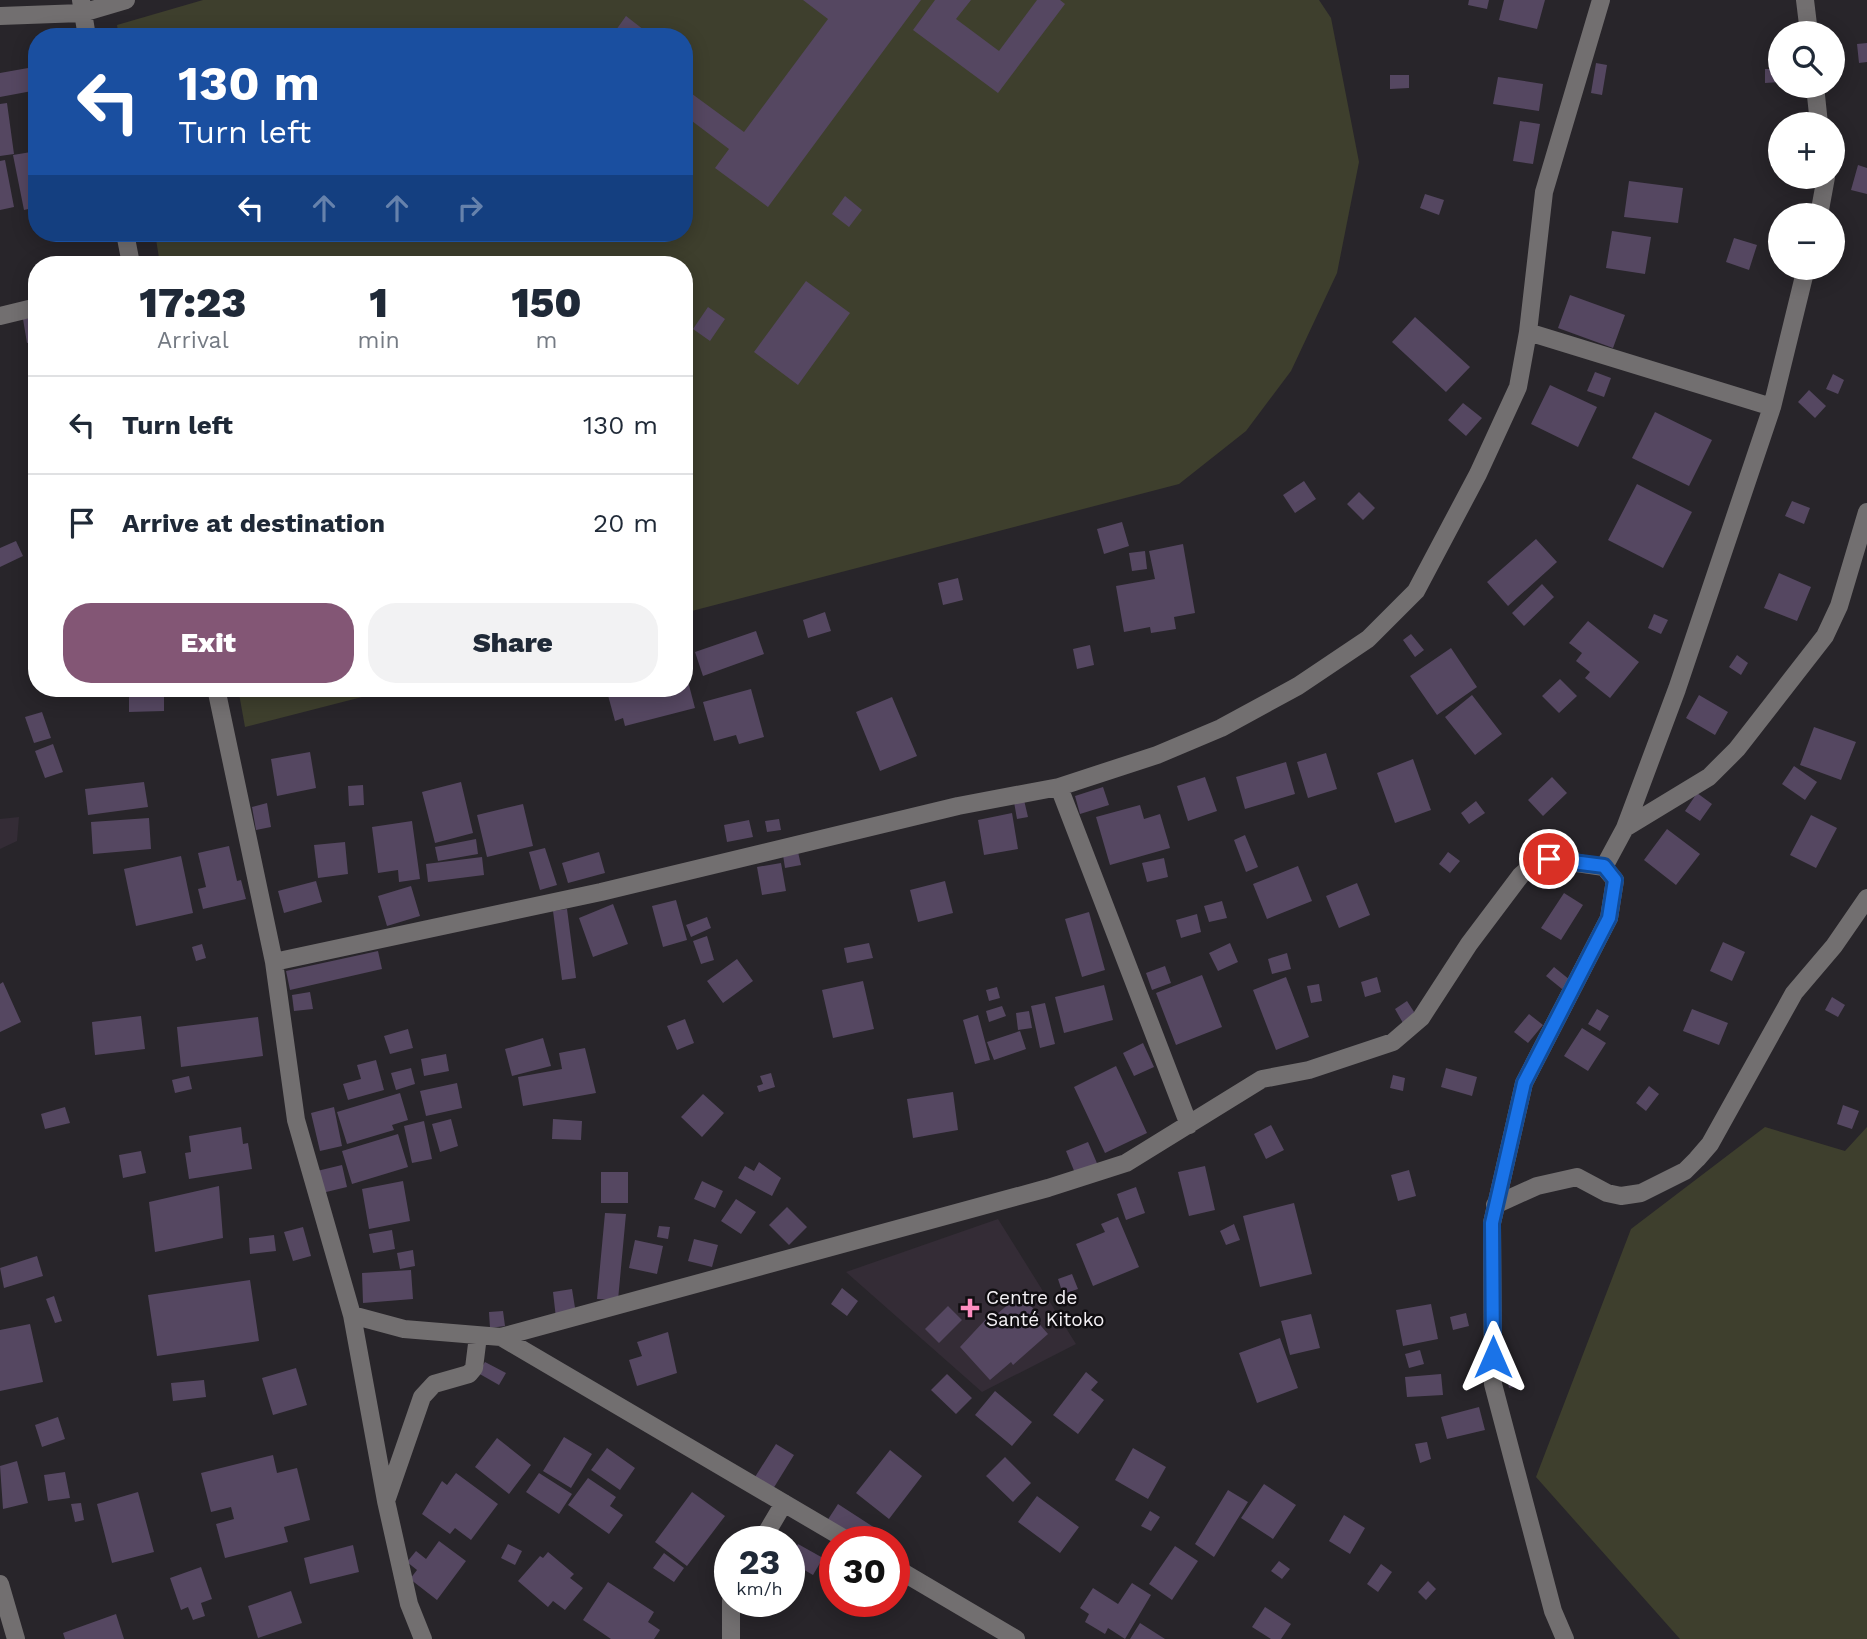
<!DOCTYPE html>
<html lang="en">
<head>
<meta charset="utf-8">
<style>
  body { margin:0; font-family:"Work Sans",sans-serif; background:#f2f2f3; color:#1f2937; height:100vh; display:flex; flex-direction:column; font-size:26px; white-space:nowrap }
  * { box-sizing:border-box; margin:0 }
  p { font-size:23px; color:#747a83 }
  .icon { flex:none; width:38px; height:38px; fill:none; stroke:currentColor; stroke-width:2; stroke-linecap:round; stroke-linejoin:round }
  .map { position:relative; flex:1; overflow:hidden }
  .sheet { position:absolute; left:28px; top:256px; width:665px; height:441px; display:flex; flex-direction:column; background:#fff; border-radius:28px; box-shadow:0 4px 18px #0003 }
  .sheet>* { flex:none }
  .top-card { position:absolute; left:28px; top:28px; width:665px; height:214px; border-radius:28px; box-shadow:0 4px 18px #0003; background:#1a4fa0; color:#fff; overflow:hidden }
  .buttons { position:absolute; left:1768px; top:21px; display:grid; gap:14px }
  .buttons a { display:grid; place-items:center; width:77px; height:77px; border-radius:50%; background:#fff; box-shadow:0 4px 18px #0003; font-size:35px }
  .speed { position:absolute; left:714px; top:1526px; display:flex; gap:14px; font-size:35px; font-weight:700; text-align:center }
  .speed>* { display:grid; place-content:center; width:91px; height:91px; border-radius:50%; background:#fff; box-shadow:0 4px 18px #0003; line-height:1 }
  .speed small { font-size:18px; font-weight:400 }
  .speed .limit { border:10px solid #d22; background:#fff; color:#111 }
  .pin { position:absolute; display:grid; place-items:center; width:60px; height:60px; color:#fff; margin:-30px; border:4px solid #fff; border-radius:50%; box-shadow:0 2px 7px #0007 }
  .me { position:absolute; width:77px; margin:-38px; rotate:0deg; stroke-linejoin:round; filter:drop-shadow(0 0 5px #0008) }
  .turn { display:flex; align-items:center; gap:24px; height:147px; padding:0 35px; font-size:32px }
  .turn .icon { width:91px; height:91px; stroke-width:2.5 }
  .turn b { display:block; font-size:49px; line-height:60px }
  .lanes { display:flex; align-items:center; height:66px; padding:0 35px; background:#0003; justify-content:center; gap:35px; direction:ltr }
  .lanes .off { opacity:.35 }
  .eta { display:flex; justify-content:space-evenly; align-items:center; height:119px; text-align:center }
  .eta b { font-size:42px; font-weight:800; line-height:49px }
  .cta { display:flex; gap:14px; margin-top:auto; padding:14px 35px }
  .cta a { flex:1; height:80px; border-radius:28px; background:#835675; color:#fff; font-size:28px; font-weight:800; line-height:80px; text-align:center }
  .cta a+a { background:#f2f2f3; color:#1f2937 }
  ul { padding:0; list-style:none }
  li { display:flex; align-items:center; gap:21px; height:98px; padding:0 35px; border-top:2px solid #e0e1e3 }
  li div { flex:1 }
  li b { display:block; font-size:26px }
  li em { font-style:normal }
  .map>svg:first-child { display:block }
  .built { fill:#342c36 }
  .green { fill:#3e3f2d }
  .building { fill:#554761 }
  .lines { fill:none; stroke-linecap:round; stroke-linejoin:round }
  .minor { stroke:#726f70; stroke-width:18 }
  .route-casing { stroke:#114b97; stroke-width:18 }
  .route { stroke:#1a73e8; stroke-width:12 }
  .poi-dot { fill:#fd8ec0; stroke:#100e11; stroke-width:2.5 }
  .labels { text-anchor:middle; stroke-width:5; stroke-linejoin:round; paint-order:stroke }
  .poi-label { font-size:19px; fill:#f4f1f5; stroke:#100e11; text-anchor:start }
</style>
</head>
<body>
<div class="map">
<svg width="1867" height="1639" viewBox="0 0 1867 1639">
  <rect width="100%" height="100%" fill="#28252a"/>
  <path class="built" d="M19,817L17,841L0,849V819Z
    M998,1219L1076,1344L982,1392L846,1272Z"/>
  <path class="green" d="M203,0H1319L1331,18L1359,162L1337,273L1291,371L1246,431L1179,484L684,613V264H160L155,233H684V37H119L117,25Z
    M238,688H397L245,727Z
    M1765,1127L1845,1151L1867,1127V1639H1680L1536,1477L1631,1229Z"/>
  <path class="building" d="M803,0H921L768,207L715,168L729,149L684,115V88L744,132L828,19Z
    M935,0H971L956,19L999,51L1037,0H1060L1065,4L998,93L913,30Z
    M1469,0H1489L1487,9L1468,5Z
    M1504,0H1545L1537,29L1499,20Z
    M626,16L653,37H611Z
    M1867,43V62L1859,63L1857,44Z
    M1596,63L1607,65L1602,95L1591,93Z
    M28,68L32,91L0,97V73Z
    M1765,69H1780V82L1765,83Z
    M1390,75H1409V88L1390,89Z
    M1498,77L1543,84L1539,111L1493,104Z
    M7,103L14,154L0,156V104Z
    M1520,121L1540,124L1533,164L1513,161Z
    M37,151V207L24,210L13,155Z
    M5,160L14,207L0,210V161Z
    M1858,165L1867,168V194L1851,190Z
    M1629,181L1683,188L1678,223L1624,217Z
    M1425,194L1444,200L1439,215L1420,208Z
    M845,196L862,210L849,227L832,214Z
    M1612,231L1651,237L1645,274L1606,268Z
    M1734,238L1757,245L1749,270L1726,262Z
    M806,281L850,313L798,385L754,352Z
    M1570,295L1625,315L1613,348L1558,328Z
    M708,307L725,319L710,341L693,329Z
    M37,316V341L27,343L23,319Z
    M1415,317L1470,367L1446,392L1392,342Z
    M1595,372L1611,378L1604,397L1587,391Z
    M1833,374L1844,380L1838,394L1826,389Z
    M1550,385L1597,407L1578,447L1531,424Z
    M1809,390L1826,406L1815,418L1798,402Z
    M1463,403L1482,418L1466,436L1448,420Z
    M1655,412L1712,440L1689,486L1632,458Z
    M1304,481L1316,499L1295,513L1283,495Z
    M1637,484L1692,512L1663,568L1608,540Z
    M1359,492L1375,508L1363,520L1347,504Z
    M1792,501L1810,508L1804,524L1785,516Z
    M1122,522L1129,546L1104,554L1097,529Z
    M1536,539L1557,562L1508,606L1487,582Z
    M16,541L23,556L0,567V548Z
    M1183,544L1195,613L1174,617L1176,629L1151,633L1150,627L1124,632L1116,586L1155,579L1149,551Z
    M1145,551L1147,569L1132,571L1129,553Z
    M1779,573L1811,587L1797,621L1764,608Z
    M958,578L963,600L943,605L938,583Z
    M1542,584L1554,597L1524,626L1512,613Z
    M825,612L831,631L808,638L803,620Z
    M1654,614L1668,620L1661,634L1648,628Z
    M1588,621L1639,662L1610,698L1585,678L1590,672L1576,661L1582,653L1569,643Z
    M756,631L764,654L703,676L695,652Z
    M1411,634L1424,650L1415,657L1403,640Z
    M1090,645L1094,665L1077,669L1073,649Z
    M1451,648L1477,687L1437,715L1410,676Z
    M1737,655L1748,663L1741,675L1729,667Z
    M685,670L695,708L625,726L623,718L615,721L606,688H684Z
    M1560,679L1577,696L1559,713L1542,696Z
    M751,689L764,737L739,744L736,735L714,741L703,702Z
    M1472,695L1502,734L1475,755L1445,717Z
    M1699,695L1728,712L1715,735L1686,718Z
    M129,697H164V711L129,712Z
    M892,697L917,756L880,771L856,712Z
    M42,712L51,738L34,743L25,717Z
    M1814,727L1856,742L1841,780L1800,765Z
    M53,744L63,772L45,778L35,751Z
    M310,752L316,788L277,796L271,759Z
    M1326,753L1337,789L1308,798L1297,762Z
    M1413,759L1431,810L1395,823L1377,773Z
    M1286,762L1295,794L1245,809L1236,777Z
    M1794,766L1817,782L1805,800L1782,784Z
    M1205,777L1217,811L1188,821L1177,786Z
    M1552,777L1567,793L1543,816L1528,800Z
    M144,782L148,807L88,815L85,789Z
    M461,782L473,833L435,843L422,792Z
    M363,785L364,805L349,806L348,786Z
    M1103,787L1109,805L1080,814L1075,796Z
    M1697,793L1712,804L1700,821L1685,811Z
    M1024,800L1028,817L1017,819L1014,802Z
    M1476,801L1485,813L1469,824L1461,813Z
    M267,803L271,827L256,830L252,807Z
    M523,804L533,846L487,857L477,815Z
    M1140,805L1144,819L1160,814L1170,848L1110,865L1096,817Z
    M1012,813L1018,849L984,855L978,820Z
    M1811,815L1837,828L1816,868L1790,855Z
    M149,818L151,849L93,854L91,822Z
    M779,819L781,830L767,832L765,821Z
    M749,820L753,837L727,842L724,825Z
    M412,821L420,879L399,882L398,870L378,873L372,827Z
    M1667,829L1700,854L1676,885L1644,860Z
    M1245,835L1258,867L1246,872L1234,840Z
    M476,839L478,854L438,861L435,847Z
    M345,842L348,874L318,878L314,845Z
    M229,846L237,881L241,880L246,899L203,909L198,889L206,887L198,853Z
    M545,848L557,885L540,890L529,852Z
    M599,852L605,873L568,883L562,863Z
    M798,852L801,865L785,868L783,855Z
    M1448,852L1460,861L1450,873L1439,864Z
    M181,856L193,913L136,926L124,869Z
    M482,857L484,875L428,882L426,864Z
    M1164,858L1168,877L1147,882L1142,863Z
    M781,863L786,891L762,895L757,867Z
    M1298,866L1312,901L1267,919L1253,884Z
    M316,881L322,902L284,913L278,891Z
    M945,881L953,913L918,922L910,890Z
    M1357,883L1370,915L1339,928L1326,896Z
    M411,886L420,916L387,926L378,896Z
    M1564,893L1583,905L1561,940L1541,928Z
    M676,900L687,940L663,947L652,906Z
    M1222,901L1227,918L1209,922L1204,906Z
    M613,904L628,944L593,957L579,918Z
    M567,909L576,978L562,980L553,911Z
    M1089,912L1105,970L1082,977L1065,919Z
    M1197,914L1201,932L1181,938L1176,920Z
    M707,917L711,928L691,937L686,925Z
    M707,936L714,960L701,964L693,941Z
    M1723,942L1745,952L1732,981L1710,971Z
    M869,943L873,958L847,963L844,948Z
    M1230,943L1238,962L1218,971L1209,953Z
    M202,944L206,958L196,961L192,947Z
    M378,951L382,969L290,990L286,971Z
    M1287,953L1291,969L1272,974L1268,959Z
    M737,959L753,981L723,1003L707,981Z
    M1165,966L1171,983L1152,990L1146,973Z
    M1554,967L1570,980L1562,989L1546,976Z
    M1202,975L1222,1027L1176,1045L1156,993Z
    M1286,977L1309,1037L1276,1050L1253,990Z
    M1377,977L1381,992L1365,997L1361,982Z
    M863,981L874,1029L833,1038L822,990Z
    M3,982L21,1022L0,1032V984Z
    M1319,984L1322,1001L1311,1003L1307,986Z
    M1104,985L1113,1020L1064,1033L1055,997Z
    M997,987L1000,998L989,1001L986,990Z
    M310,992L313,1009L294,1011L292,995Z
    M1832,997L1845,1005L1838,1017L1825,1010Z
    M1407,1001L1416,1015L1403,1023L1395,1009Z
    M1045,1003L1055,1044L1040,1048L1031,1006Z
    M1002,1006L1006,1016L989,1022L986,1011Z
    M1597,1009L1609,1016L1600,1031L1588,1024Z
    M1692,1009L1728,1023L1719,1045L1683,1031Z
    M1029,1011L1032,1028L1018,1030L1016,1013Z
    M1529,1014L1543,1025L1528,1043L1514,1032Z
    M978,1015L990,1060L975,1064L963,1020Z
    M141,1016L145,1049L95,1055L92,1022Z
    M258,1017L263,1056L181,1067L177,1027Z
    M685,1019L694,1043L677,1050L667,1026Z
    M1582,1028L1606,1043L1588,1071L1564,1056Z
    M408,1029L413,1048L390,1054L384,1036Z
    M1020,1031L1026,1049L994,1060L987,1042Z
    M543,1038L551,1066L512,1076L505,1049Z
    M1143,1043L1154,1067L1134,1076L1123,1053Z
    M585,1048L596,1093L523,1106L518,1077L562,1069L559,1053Z
    M446,1054L449,1071L424,1076L421,1059Z
    M376,1060L384,1090L348,1100L343,1084L361,1079L357,1065Z
    M1116,1066L1147,1133L1105,1153L1074,1087Z
    M411,1068L415,1084L396,1090L391,1073Z
    M1446,1068L1477,1077L1472,1096L1441,1087Z
    M771,1073L775,1087L759,1092L757,1086L763,1084L760,1076Z
    M1393,1075L1405,1078L1403,1091L1390,1088Z
    M189,1076L192,1089L175,1093L172,1080Z
    M457,1083L462,1108L426,1116L420,1091Z
    M1649,1086L1659,1094L1646,1111L1636,1103Z
    M953,1092L958,1130L913,1138L907,1099Z
    M400,1093L408,1120L392,1125L394,1130L347,1144L337,1112Z
    M703,1094L724,1113L702,1137L681,1117Z
    M1843,1105L1859,1111L1852,1129L1837,1124Z
    M65,1107L70,1123L45,1129L41,1114Z
    M334,1107L342,1146L320,1151L311,1113Z
    M451,1119L458,1146L440,1152L432,1124Z
    M553,1119L582,1121L581,1140L552,1139Z
    M424,1121L432,1159L412,1163L404,1126Z
    M1271,1125L1284,1150L1266,1159L1254,1134Z
    M241,1127L243,1144L248,1143L252,1169L189,1179L185,1153L191,1152L189,1136Z
    M398,1134L408,1167L352,1184L342,1151Z
    M1088,1142L1099,1168L1077,1178L1066,1151Z
    M141,1151L146,1173L123,1178L119,1155Z
    M759,1162L781,1178L772,1196L738,1178L745,1166L754,1171Z
    M342,1165L347,1187L322,1193L317,1171Z
    M1205,1166L1215,1210L1189,1216L1178,1172Z
    M1409,1170L1416,1196L1398,1201L1391,1175Z
    M601,1172H628V1203H601Z
    M403,1181L410,1221L369,1229L362,1189Z
    M702,1181L723,1191L715,1208L694,1199Z
    M219,1186L223,1238L155,1252L149,1202Z
    M1136,1187L1145,1213L1126,1220L1117,1194Z
    M736,1199L756,1212L741,1234L721,1221Z
    M1294,1203L1312,1274L1260,1287L1243,1216Z
    M787,1207L807,1227L789,1245L769,1225Z
    M605,1213L626,1214L618,1300L597,1299Z
    M1118,1217L1139,1267L1093,1286L1076,1244L1105,1232L1101,1224Z
    M1234,1224L1240,1240L1226,1245L1220,1231Z
    M659,1226L670,1227L668,1239L657,1237Z
    M303,1227L311,1256L293,1261L284,1232Z
    M392,1230L395,1249L373,1253L369,1234Z
    M274,1235L276,1251L250,1254L249,1238Z
    M694,1239L718,1245L712,1267L688,1261Z
    M635,1240L663,1246L657,1274L629,1268Z
    M413,1250L415,1266L400,1269L397,1253Z
    M37,1256L43,1276L4,1288L0,1268Z
    M411,1270L413,1299L363,1303L362,1273Z
    M1072,1274L1078,1289L1063,1294L1058,1279Z
    M250,1280L259,1341L157,1356L148,1295Z
    M842,1288L858,1301L847,1316L831,1304Z
    M572,1289L576,1314L556,1318L553,1292Z
    M1020,1294L1039,1315L1035,1319L1048,1334L1013,1365L1011,1362L990,1380L960,1347L986,1319L988,1322Z
    M54,1296L62,1321L55,1323L46,1299Z
    M1431,1304L1438,1339L1403,1346L1396,1310Z
    M948,1306L962,1320L939,1343L925,1329Z
    M503,1311L505,1326L490,1328L489,1312Z
    M1466,1313L1469,1326L1453,1330L1450,1317Z
    M1311,1314L1320,1348L1290,1355L1281,1321Z
    M30,1324L43,1382L0,1391V1330Z
    M668,1332L677,1373L637,1386L629,1360L642,1356L637,1342Z
    M1280,1338L1298,1388L1257,1403L1239,1353Z
    M1420,1350L1424,1364L1409,1368L1405,1354Z
    M485,1362L506,1373L499,1385L478,1373Z
    M296,1368L307,1405L273,1415L262,1378Z
    M1517,1371L1520,1386L1509,1388L1506,1373Z
    M1086,1372L1098,1382L1091,1390L1104,1400L1078,1434L1053,1415Z
    M947,1374L972,1398L956,1414L931,1390Z
    M1441,1374L1443,1395L1407,1397L1405,1377Z
    M204,1380L206,1397L173,1401L171,1383Z
    M995,1391L1032,1422L1012,1446L975,1415Z
    M1479,1407L1485,1430L1447,1439L1441,1417Z
    M58,1417L65,1439L42,1447L35,1425Z
    M564,1437L592,1454L571,1488L543,1471Z
    M497,1438L531,1465L509,1494L475,1467Z
    M1427,1442L1431,1459L1420,1463L1415,1444Z
    M776,1444L794,1455L773,1489L755,1477Z
    M607,1448L635,1468L620,1490L591,1470Z
    M1133,1448L1166,1467L1148,1499L1115,1480Z
    M890,1450L922,1476L889,1519L856,1493Z
    M273,1455L277,1473L297,1468L310,1520L284,1527L288,1542L225,1558L216,1524L234,1519L231,1507L211,1512L201,1473Z
    M1005,1457L1031,1483L1013,1502L986,1476Z
    M17,1461L28,1503L3,1509L0,1466Z
    M65,1472L70,1498L48,1501L44,1475Z
    M456,1473L498,1504L471,1540L455,1528L450,1534L422,1514L442,1481L447,1485Z
    M539,1473L572,1494L559,1514L526,1492Z
    M588,1478L616,1497L610,1506L623,1515L609,1534L568,1505Z
    M1264,1484L1296,1505L1273,1539L1241,1518Z
    M1228,1490L1248,1502L1214,1557L1195,1544Z
    M138,1492L154,1552L112,1563L97,1504Z
    M692,1492L725,1516L687,1566L655,1542Z
    M1037,1496L1079,1527L1060,1553L1018,1522Z
    M81,1503L84,1520L75,1522L71,1504Z
    M838,1504L875,1528L866,1542H861L827,1521Z
    M1150,1511L1160,1517L1151,1531L1141,1526Z
    M1344,1515L1365,1528L1350,1554L1329,1541Z
    M439,1541L466,1561L437,1600L410,1579L417,1570L407,1562L416,1551L426,1559Z
    M508,1544L522,1551L515,1565L501,1558Z
    M798,1544L823,1558L813,1575L789,1561Z
    M353,1545L359,1572L310,1584L304,1558Z
    M1175,1546L1198,1561L1172,1600L1149,1584Z
    M548,1552L574,1574L570,1578L583,1588L565,1610L553,1601L548,1607L518,1581L540,1556L543,1558Z
    M664,1553L684,1568L674,1582L653,1568Z
    M1279,1561L1290,1569L1282,1579L1271,1571Z
    M1381,1564L1392,1572L1378,1592L1367,1584Z
    M201,1567L212,1599L201,1603L205,1616L193,1620L188,1607L181,1610L170,1578Z
    M1428,1581L1436,1589L1426,1600L1418,1592Z
    M608,1582L654,1612L648,1622L660,1630L654,1639H611L583,1620Z
    M1132,1583L1151,1595L1125,1639L1108,1628L1105,1634L1085,1622L1089,1614L1080,1608L1093,1588L1118,1604Z
    M291,1591L302,1623L258,1638L248,1606Z
    M1265,1607L1291,1624L1281,1639H1271L1252,1627Z
    M116,1614L124,1639H65L63,1633Z
    M1140,1623L1165,1639H1130Z"/>
  <g class="lines">
    <path class="minor" d="M81,0L87,37
      M1805,0L1809,33
      M0,16L82,13L126,0
      M1815,86L1819,124
      M1819,215L1826,177
      M125,233L131,264
      M0,316L37,307
      M1528,332L1772,407
      M216,688L274,962L296,1120L352,1315L386,1501L409,1604L423,1639
      M1059,787L1189,1125
      M1625,828L1709,777L1737,749L1825,636L1839,606L1867,512
      M1604,867L1625,828L1677,689L1772,407L1806,268
      M274,962L601,892L958,806L1059,787L1157,755L1221,728L1298,686L1368,639L1416,591L1478,474L1518,387L1528,332L1544,192L1601,0
      M1495,1205L1537,1186L1577,1177L1607,1193L1621,1196L1641,1193L1685,1171L1697,1159L1710,1144L1794,993L1834,946L1867,898
      M352,1315L404,1329L501,1337L1048,1188L1126,1163L1262,1079L1309,1070L1393,1042L1421,1018L1469,944L1521,875L1534,864L1549,859L1604,867L1615,880L1609,918L1524,1083L1492,1223L1493,1384L1553,1611L1565,1639
      M501,1337L850,1542
      M386,1501L422,1397L434,1384L469,1374L474,1368L478,1336
      M761,1542L784,1503
      M894,1567L1016,1639
      M0,1584L16,1639
      M731,1639V1601"/>
  </g>
  <g class="lines">
    <defs>
      <path id="route" d="M1493,1357L1492,1223L1524,1083L1609,918L1615,880L1604,866L1549,859"/>
    </defs>
    <use href="#route" class="route-casing"/>
    <use href="#route" class="route"/>
  </g>
  <path class="poi-dot" d="M966.5 1297.5h7v7h7v7h-7v7h-7v-7h-7v-7h7z"/>
  <g class="labels">
    <g class="poi-label">
      <text x="986" y="1304">Centre de<tspan x="986" dy="22">Santé Kitoko</tspan></text>
    </g>
  </g>
</svg>
<div class="buttons">
<a><svg class="icon" aria-label="search" viewBox="0 0 24 24"><circle cx="10" cy="10" r="6"/><path d="M15 15l6 6"/></svg></a>
<a>+</a>
<a>−</a>
</div>
<div class="speed"><div>23<small>km/h</small></div><div class="limit">30</div></div>
<div class="pin" style="left:1549px;top:859px;background:#d93025"><svg class="icon" aria-label="arrive" viewBox="0 0 24 24"><path d="M6 21V4h12l-3 4 3 4H6"/></svg></div>
<svg class="me" style="left:1493px;top:1357px" viewBox="-20 -20 40 40"><path d="M0-17L14 15 0 8-14 15z" fill="#1a73e8" stroke="#fff" stroke-width="4"/></svg>
<div class="top-card">
<div class="turn"><svg class="icon" aria-label="left" viewBox="0 0 24 24"><path d="M17 20v-9H6M10 6l-5 5 5 5"/></svg><div><b>130 m</b>Turn left</div></div>
<div class="lanes"><svg class="icon" aria-label="left" viewBox="0 0 24 24"><path d="M17 20v-9H6M10 6l-5 5 5 5"/></svg><svg class="icon off" aria-label="ahead" viewBox="0 0 24 24"><path d="M12 20V5M6 11l6-6 6 6"/></svg><svg class="icon off" aria-label="ahead" viewBox="0 0 24 24"><path d="M12 20V5M6 11l6-6 6 6"/></svg><svg class="icon off" aria-label="right" viewBox="0 0 24 24"><path d="M7 20v-9h11M14 6l5 5-5 5"/></svg></div>
</div>
<section class="sheet">
<div class="eta">
<div><b>17:23</b><p>Arrival</p></div>
<div><b>1</b><p>min</p></div>
<div><b>150</b><p>m</p></div>
</div>
<ul>
<li><svg class="icon" aria-label="left" viewBox="0 0 24 24"><path d="M17 20v-9H6M10 6l-5 5 5 5"/></svg><div><b>Turn left</b></div><em>130 m</em></li>
<li><svg class="icon" aria-label="arrive" viewBox="0 0 24 24"><path d="M6 21V4h12l-3 4 3 4H6"/></svg><div><b>Arrive at destination</b></div><em>20 m</em></li>
</ul>
<div class="cta"><a>Exit</a><a>Share</a></div>
</section>
</div>
</body>
</html>
